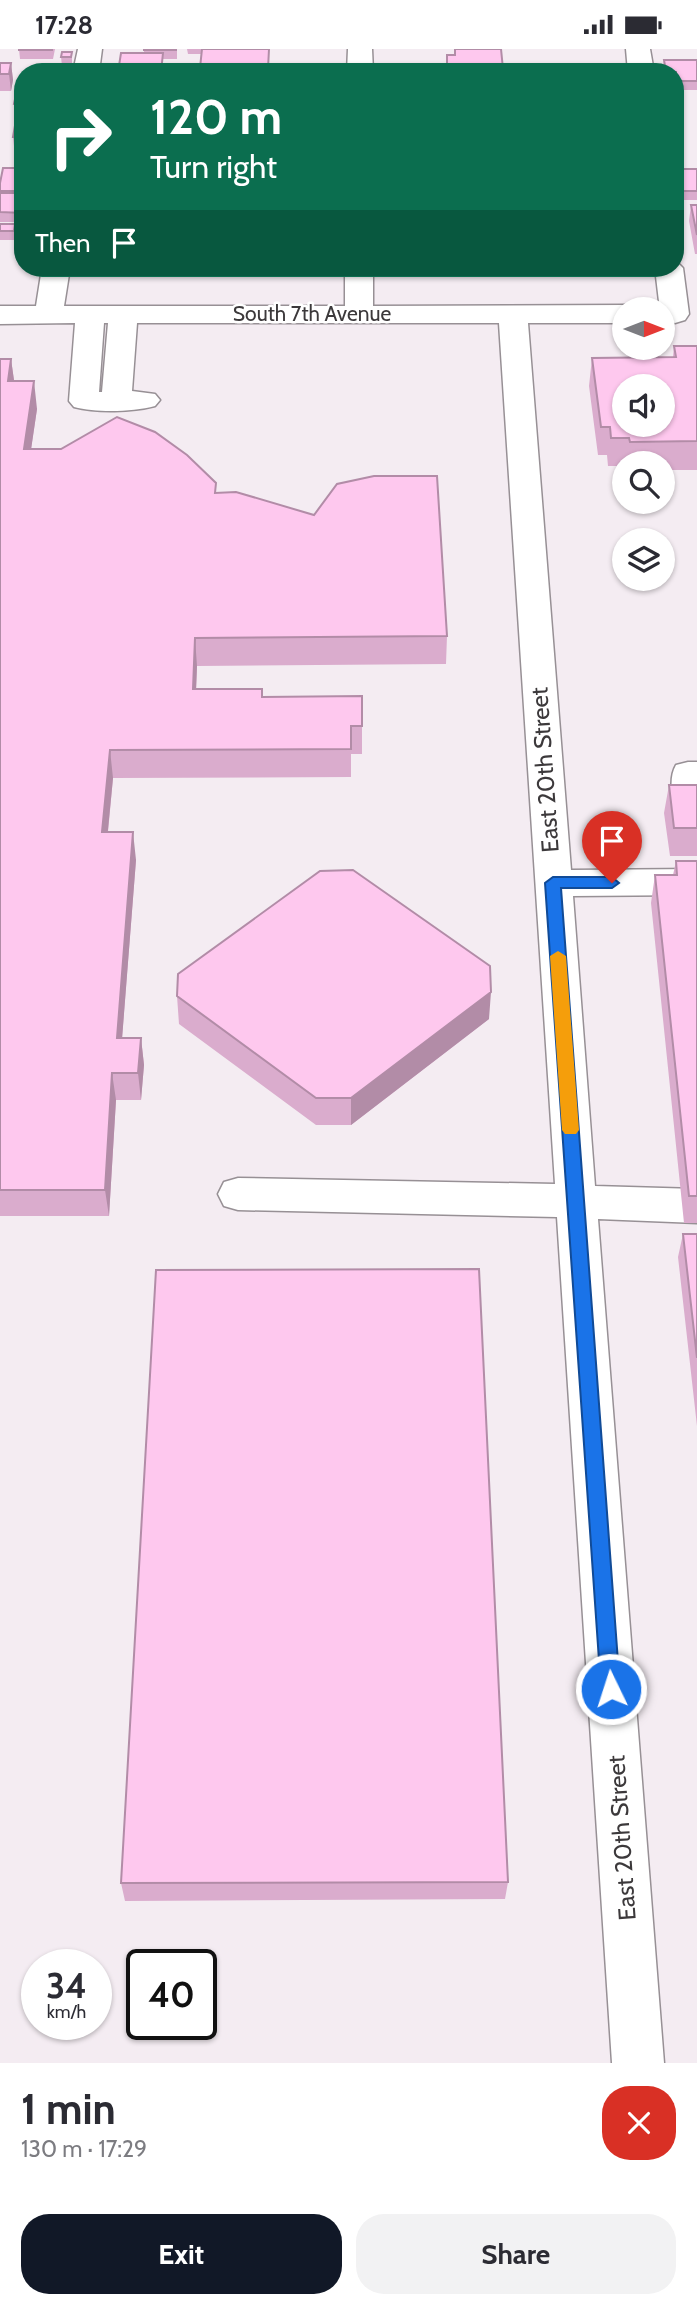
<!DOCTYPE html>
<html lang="en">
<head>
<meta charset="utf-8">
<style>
  body { margin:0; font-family:Cabin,sans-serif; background:#f2f2f3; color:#2b2b33; height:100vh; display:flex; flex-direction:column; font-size:26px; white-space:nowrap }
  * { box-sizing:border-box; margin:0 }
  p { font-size:23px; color:#7c7c81 }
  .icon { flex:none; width:38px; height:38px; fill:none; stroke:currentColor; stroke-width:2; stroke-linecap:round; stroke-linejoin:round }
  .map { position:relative; height:2014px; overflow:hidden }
  .drawer { display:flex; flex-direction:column; background:#fff; flex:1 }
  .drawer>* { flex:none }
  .top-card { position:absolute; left:14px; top:14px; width:670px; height:214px; border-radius:28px; box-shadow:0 2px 5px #0004; background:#0b6e4f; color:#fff; overflow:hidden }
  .needle { width:46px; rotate:90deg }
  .controls { position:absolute; left:612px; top:248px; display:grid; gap:14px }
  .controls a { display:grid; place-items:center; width:63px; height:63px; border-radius:50%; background:#fff; box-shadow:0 2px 5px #0004; font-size:35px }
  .speed { position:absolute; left:21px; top:1900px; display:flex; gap:14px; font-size:35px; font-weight:700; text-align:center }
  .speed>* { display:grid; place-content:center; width:91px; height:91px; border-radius:50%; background:#fff; box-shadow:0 2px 5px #0004; line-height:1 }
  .speed small { font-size:18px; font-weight:400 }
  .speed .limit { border:4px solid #111; border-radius:10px; background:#fff; color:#111 }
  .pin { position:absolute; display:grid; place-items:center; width:60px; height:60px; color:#fff; margin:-72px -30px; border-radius:50% 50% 50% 0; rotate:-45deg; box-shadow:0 0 7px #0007 }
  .pin .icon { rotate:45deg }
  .me { position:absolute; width:77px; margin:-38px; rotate:356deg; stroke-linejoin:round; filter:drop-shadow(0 0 5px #0008) }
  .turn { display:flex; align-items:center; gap:24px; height:147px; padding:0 21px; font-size:32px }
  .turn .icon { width:91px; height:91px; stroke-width:2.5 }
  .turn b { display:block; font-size:49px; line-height:60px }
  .then { display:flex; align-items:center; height:66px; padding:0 21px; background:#0003; gap:14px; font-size:26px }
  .round { display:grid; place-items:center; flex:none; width:74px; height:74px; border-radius:28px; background:#f2f2f3 }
  .summary { display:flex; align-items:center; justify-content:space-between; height:119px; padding:0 21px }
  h1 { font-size:42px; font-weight:800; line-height:52px }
  .action { display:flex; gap:14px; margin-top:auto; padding:14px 21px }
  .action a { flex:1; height:80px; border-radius:28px; background:#111827; color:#fff; font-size:28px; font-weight:800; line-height:80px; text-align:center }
  .action a+a { background:#f2f2f3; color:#2b2b33 }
  .status { display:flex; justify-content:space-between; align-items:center; height:49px; padding:0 35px; background:#fff; direction:ltr }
  .status svg { height:19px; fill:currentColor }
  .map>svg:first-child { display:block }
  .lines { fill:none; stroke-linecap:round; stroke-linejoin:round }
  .minor-casing { stroke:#979095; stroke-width:3 }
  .minor { fill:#fff; fill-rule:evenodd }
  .wall { fill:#daaccd }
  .shaded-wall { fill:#b28ca7 }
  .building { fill:#fec8ee; stroke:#b28ca7; stroke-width:2; fill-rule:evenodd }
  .route { fill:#1a73e8; stroke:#114b97; stroke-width:2 }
  .slow { fill:#f59e0b }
  .labels { text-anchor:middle; stroke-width:5; stroke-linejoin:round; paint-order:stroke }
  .far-street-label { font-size:21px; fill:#3c393b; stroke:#fff }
  .street-label { font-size:24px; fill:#3c393b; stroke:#fff }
</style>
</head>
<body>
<div class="status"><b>17:28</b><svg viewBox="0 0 49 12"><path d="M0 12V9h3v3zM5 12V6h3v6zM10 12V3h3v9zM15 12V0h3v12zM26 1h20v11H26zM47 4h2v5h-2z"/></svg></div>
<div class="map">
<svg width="697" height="2014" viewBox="0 0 697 2014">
  <rect width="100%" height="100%" fill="#f4ecf2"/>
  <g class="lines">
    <defs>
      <path id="minor" d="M78,0H102L99,23H73Z
        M348,0H372L373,23H347Z
        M626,0H650L654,23H628Z
        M676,212L683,219L689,265L685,271L675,274L665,271L663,261H660L655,219H676Z
        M42,219H70L64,257H345V219H373V257L625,256L636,261H625V274H528L571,821L697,820V846L573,847L595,1137L697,1140V1174L598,1170L664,2014H612L557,1168L238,1161L224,1157L218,1145L224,1133L238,1129L555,1135L499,274H137L132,342L155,345L160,351L155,357C132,363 97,364 74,358L69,352L75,274L0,275V257H36ZM104,274H108L102,343H99Z
        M688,713H697V776L682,773C673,758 667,731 676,716Z"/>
    </defs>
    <use href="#minor" class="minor-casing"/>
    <use href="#minor" class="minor"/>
  </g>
  <path class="wall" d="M19,0H55L53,10H20Z
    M144,0H177V10H163V23L144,4Z
    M187,0H269V23H200L201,5H188Z
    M454,0H501L503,23H446L447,6H455Z
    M72,3V17H62L61,8Z
    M664,11H697V41H676V23H663Z
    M0,14H11L13,31L11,42H0Z
    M23,36V65H15L14,55Z
    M23,71V97H14L13,88Z
    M23,119V173H0V134Z
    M676,120H697V151H679L676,131Z
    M691,156H697V205H695L689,172Z
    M0,175H15L16,184L15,191H0Z
    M455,219H534L533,227H456Z
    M564,219H648V224H564Z
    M674,297H697V421H663V415H625V417H608L607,406H598L589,337L592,309L673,308Z
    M0,310H11L14,332L37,360L31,400L217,444L447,587L446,615L197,617L196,640L263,648L362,677V705H351V728L113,729L108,783L136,811L122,989H141L144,1016L141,1051H116L109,1167H0Z
    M669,736H697V807H670L664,764Z
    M676,812H697V1174H684L651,854L655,826H673Z
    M177,947L489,970L351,1076H316L179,975Z
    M683,1185H697V1377L678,1208Z
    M508,1833L505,1850L125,1852L121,1834Z"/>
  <path class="shaded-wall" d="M11,14L13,31L11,42L9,25Z
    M11,310L15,338L8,332Z
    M34,332L37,360L27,428L24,400Z
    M195,589L197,617L195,668L193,640Z
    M110,701L113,729L105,811L102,783Z
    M133,783L136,811L120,1016L117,989Z
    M491,943L489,970L351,1076V1049Z
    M141,989L144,1016L141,1051L138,1024Z
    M112,1024L116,1051L109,1167L105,1141Z"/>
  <path class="building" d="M19,0H52V1H19Z
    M144,0H176V1H144Z
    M202,0H269L268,20L200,19Z
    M455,0H501L503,20H493V23H480V20H447V6H455Z
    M62,3H72L71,8H61Z
    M121,4H163L161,23H118Z
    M664,11H697V32H676V23H666Z
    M0,14H11L9,25H0Z
    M556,21V23H521V22Z
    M18,36H23V56L14,55Z
    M16,71H23V88H13Z
    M3,119H23V142H0V134Z
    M676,120H697V142H680Z
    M0,144H23V164L0,163Z
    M691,156H697V186Z
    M0,175H15L14,182H0Z
    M674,297H697V392L630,393L629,389H611L610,378H601L592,309L676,308ZM625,338H663V376H625Z
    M0,310H11L8,332H34L24,400H61L117,368L155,383L187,406L216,434L215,444L236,443L314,466L337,435L374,427H437L447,587L195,589L193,640H262V648L362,647V677H351V700L110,701L102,783H133L117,989H141L138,1024H112L105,1141H0Z
    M669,736H697V779H674Z
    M676,812H697V1147H689L655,826H677Z
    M353,821L490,917L491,943L351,1049H316L177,947L178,925L320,822Z
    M683,1185H697V1309Z
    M479,1220L508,1833L121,1834L156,1221Z"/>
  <path class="route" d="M553,828H612L619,834L612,839H561L620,1640L617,1647L611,1649L604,1647L601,1640L545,834Z"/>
  <path class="slow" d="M558,902L566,907L579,1081L576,1085H565L562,1081L550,907Z"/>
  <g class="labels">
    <g class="far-street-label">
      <text x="312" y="272">South 7th Avenue</text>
    </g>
    <g class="street-label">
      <text transform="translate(545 721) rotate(-94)" y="8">East 20th Street</text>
      <text transform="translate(622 1789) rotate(-94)" y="8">East 20th Street</text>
    </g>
  </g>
</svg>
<div class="controls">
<a><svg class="needle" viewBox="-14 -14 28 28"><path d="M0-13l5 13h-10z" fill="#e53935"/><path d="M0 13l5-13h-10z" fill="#7c7c81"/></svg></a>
<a><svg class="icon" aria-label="sound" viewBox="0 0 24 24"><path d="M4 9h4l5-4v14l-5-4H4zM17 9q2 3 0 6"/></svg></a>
<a><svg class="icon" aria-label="search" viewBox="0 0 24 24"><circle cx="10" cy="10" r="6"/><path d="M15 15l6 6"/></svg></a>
<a><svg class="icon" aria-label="layers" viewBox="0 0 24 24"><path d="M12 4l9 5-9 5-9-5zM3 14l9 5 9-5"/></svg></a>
</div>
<div class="speed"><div>34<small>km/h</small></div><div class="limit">40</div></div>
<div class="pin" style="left:612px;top:834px;background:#d93025"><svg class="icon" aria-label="arrive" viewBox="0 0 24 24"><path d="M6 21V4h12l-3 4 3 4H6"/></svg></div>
<svg class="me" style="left:611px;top:1640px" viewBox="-20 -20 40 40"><circle r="17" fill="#1a73e8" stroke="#fff" stroke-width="3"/><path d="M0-11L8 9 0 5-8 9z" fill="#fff"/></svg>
<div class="top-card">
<div class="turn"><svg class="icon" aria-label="right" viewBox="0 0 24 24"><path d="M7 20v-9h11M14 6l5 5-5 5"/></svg><div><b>120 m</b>Turn right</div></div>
<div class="then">Then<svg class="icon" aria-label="arrive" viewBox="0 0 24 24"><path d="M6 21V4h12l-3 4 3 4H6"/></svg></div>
</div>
</div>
<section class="drawer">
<div class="summary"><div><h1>1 min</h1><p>130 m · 17:29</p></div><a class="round" style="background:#d93025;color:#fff"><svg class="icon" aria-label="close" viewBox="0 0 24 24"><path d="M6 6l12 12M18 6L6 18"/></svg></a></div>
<div class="action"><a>Exit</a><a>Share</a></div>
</section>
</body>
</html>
